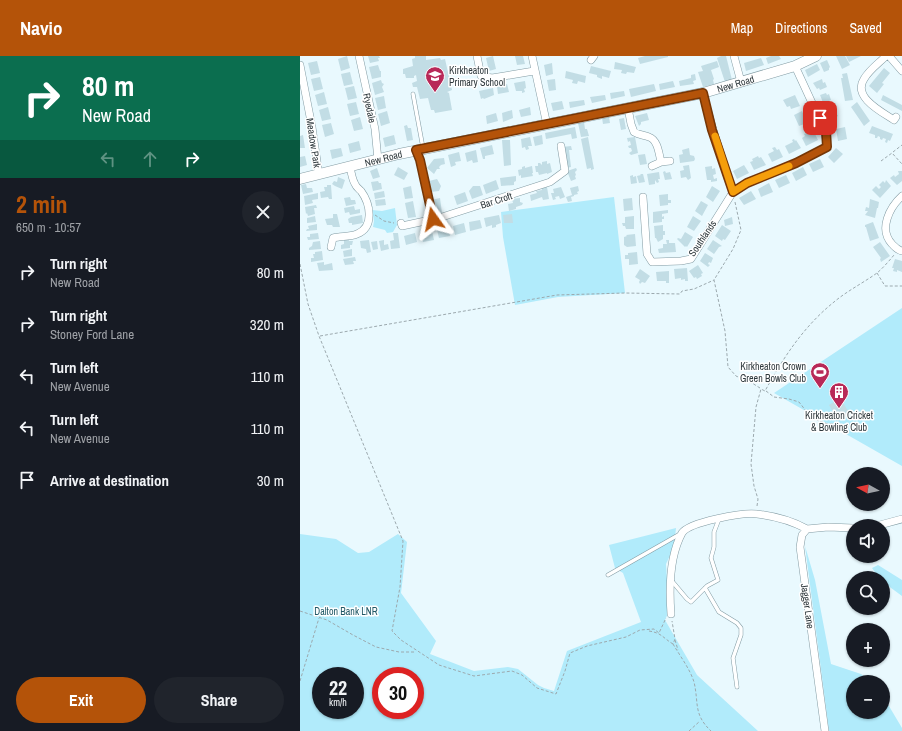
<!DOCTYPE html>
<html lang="en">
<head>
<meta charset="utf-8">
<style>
  body { margin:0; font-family:"Archivo Narrow",sans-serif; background:#20242c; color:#f1f3f6; height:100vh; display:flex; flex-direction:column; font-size:15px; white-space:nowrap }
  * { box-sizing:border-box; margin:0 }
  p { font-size:13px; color:#9ea1a6 }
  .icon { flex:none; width:22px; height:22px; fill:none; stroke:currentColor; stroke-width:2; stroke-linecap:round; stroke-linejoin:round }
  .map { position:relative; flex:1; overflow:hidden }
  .panel { display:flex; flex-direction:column; background:#171b24; width:300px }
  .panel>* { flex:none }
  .hud { background:#0b6e4f; color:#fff; overflow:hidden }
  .needle { width:26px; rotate:278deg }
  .fabs { position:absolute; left:546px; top:411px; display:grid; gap:8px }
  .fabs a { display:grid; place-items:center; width:44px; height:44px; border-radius:50%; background:#171b24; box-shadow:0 1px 3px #0004; font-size:20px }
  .speed { position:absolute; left:12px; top:611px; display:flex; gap:8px; font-size:20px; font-weight:700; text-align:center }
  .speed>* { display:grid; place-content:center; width:52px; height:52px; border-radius:50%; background:#171b24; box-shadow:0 1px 3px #0004; line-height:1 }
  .speed small { font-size:10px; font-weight:400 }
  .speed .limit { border:6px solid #d22; background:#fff; color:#111 }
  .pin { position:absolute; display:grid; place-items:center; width:34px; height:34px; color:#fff; margin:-17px; border-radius:8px; box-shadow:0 2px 6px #0006 }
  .me { position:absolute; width:44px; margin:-22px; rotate:348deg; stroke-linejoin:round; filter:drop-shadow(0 0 3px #0008) }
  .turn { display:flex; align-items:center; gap:14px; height:84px; padding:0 16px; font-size:18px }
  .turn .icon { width:52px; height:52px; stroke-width:2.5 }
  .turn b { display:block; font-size:28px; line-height:34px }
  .lanes { display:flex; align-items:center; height:38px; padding:0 16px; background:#0003; justify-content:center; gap:20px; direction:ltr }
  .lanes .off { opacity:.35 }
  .round { display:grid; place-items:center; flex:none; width:42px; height:42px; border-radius:21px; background:#20242c }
  .summary { display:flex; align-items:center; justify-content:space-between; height:68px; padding:0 16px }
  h1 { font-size:24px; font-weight:800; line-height:30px; color:#b45309 }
  .action { display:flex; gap:8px; margin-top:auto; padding:8px 16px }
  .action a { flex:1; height:46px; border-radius:24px; background:#b45309; color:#fff; font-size:16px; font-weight:800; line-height:46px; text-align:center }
  .action a+a { background:#20242c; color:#f1f3f6 }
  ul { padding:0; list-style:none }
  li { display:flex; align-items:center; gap:12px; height:52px; padding:0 16px }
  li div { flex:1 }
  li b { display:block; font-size:15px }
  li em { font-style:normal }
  header { display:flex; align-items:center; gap:24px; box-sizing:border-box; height:56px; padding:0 20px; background:#b45309; color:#fff }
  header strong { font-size:19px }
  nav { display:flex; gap:22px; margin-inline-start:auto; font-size:14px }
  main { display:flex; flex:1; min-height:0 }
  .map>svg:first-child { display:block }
  .green { fill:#b1ebfb; fill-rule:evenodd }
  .building { fill:#c2dde5 }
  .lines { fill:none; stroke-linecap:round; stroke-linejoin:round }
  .lane-casing { stroke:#829ba3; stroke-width:4.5 }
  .street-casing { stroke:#829ba3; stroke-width:8 }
  .secondary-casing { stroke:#829ba3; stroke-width:11 }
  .path { stroke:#9ca9ae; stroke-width:1; stroke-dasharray:3 2; stroke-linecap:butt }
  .lane { stroke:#fff; stroke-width:3.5 }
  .street { stroke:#fff; stroke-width:7 }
  .secondary { stroke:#fff; stroke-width:10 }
  .route-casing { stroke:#753606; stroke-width:10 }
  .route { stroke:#b45309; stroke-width:7 }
  .slow { stroke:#f59e0b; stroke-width:7 }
  .labels { text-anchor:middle; stroke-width:3; stroke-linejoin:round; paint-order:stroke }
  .poi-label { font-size:10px; fill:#2f393d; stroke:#fff; text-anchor:start }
  .street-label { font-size:10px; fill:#2f393d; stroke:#fff }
  .park-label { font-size:10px; fill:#205866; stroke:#fff }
</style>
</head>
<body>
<header>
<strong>Navio</strong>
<nav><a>Map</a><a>Directions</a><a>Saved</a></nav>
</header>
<main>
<section class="panel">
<div class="hud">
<div class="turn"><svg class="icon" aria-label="right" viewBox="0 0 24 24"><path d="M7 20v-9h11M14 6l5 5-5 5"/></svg><div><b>80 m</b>New Road</div></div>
<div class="lanes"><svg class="icon off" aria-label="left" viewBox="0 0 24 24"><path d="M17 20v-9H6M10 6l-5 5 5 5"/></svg><svg class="icon off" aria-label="ahead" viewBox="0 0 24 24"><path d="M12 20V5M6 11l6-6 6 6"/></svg><svg class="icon" aria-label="right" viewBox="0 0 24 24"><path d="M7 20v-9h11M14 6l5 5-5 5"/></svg></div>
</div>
<div class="summary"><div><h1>2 min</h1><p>650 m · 10:57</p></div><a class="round"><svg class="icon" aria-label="close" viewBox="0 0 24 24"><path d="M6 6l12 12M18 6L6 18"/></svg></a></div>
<ul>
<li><svg class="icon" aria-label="right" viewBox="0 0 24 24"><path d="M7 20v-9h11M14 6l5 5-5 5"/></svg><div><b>Turn right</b><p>New Road</p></div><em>80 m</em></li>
<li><svg class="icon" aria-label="right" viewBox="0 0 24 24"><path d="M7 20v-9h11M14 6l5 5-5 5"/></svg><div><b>Turn right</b><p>Stoney Ford Lane</p></div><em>320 m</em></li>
<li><svg class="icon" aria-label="left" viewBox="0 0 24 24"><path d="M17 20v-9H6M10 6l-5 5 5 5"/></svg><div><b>Turn left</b><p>New Avenue</p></div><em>110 m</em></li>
<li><svg class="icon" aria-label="left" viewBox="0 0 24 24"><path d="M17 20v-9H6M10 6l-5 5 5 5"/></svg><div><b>Turn left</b><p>New Avenue</p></div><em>110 m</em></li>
<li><svg class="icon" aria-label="arrive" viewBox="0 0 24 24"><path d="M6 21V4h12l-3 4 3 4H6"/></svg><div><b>Arrive at destination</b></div><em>30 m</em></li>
</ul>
<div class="action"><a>Exit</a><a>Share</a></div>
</section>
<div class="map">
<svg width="602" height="675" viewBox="0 0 602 675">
  <rect width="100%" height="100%" fill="#e9f9fe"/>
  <path class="green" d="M314,141L325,237L258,241L215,249L203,181L201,156Z
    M95,152L97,169L93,176L87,177L85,174L73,171L74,165L72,154L82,155Z
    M602,252V410L474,337Z
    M376,472L374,491L366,508L369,555L365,564L397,619L458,675H0V478L36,483L58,497L69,496L98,478L107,486L101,537L136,585L130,598L174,615L208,611L218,613L238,629L244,632L254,635L267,595L341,566L323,517L315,512L309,489ZM21,620H55V654H21ZM81,620H115V654H81Z
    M505,490L515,524L531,608L561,618L573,626H553V656H583V640L602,672V675H529Z
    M578,509L602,524V540L583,526V522H579L572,512Z"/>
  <path class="building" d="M47,0L50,12L41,15L38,3Z
    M68,0H79L80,2H78L79,5L70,7Z
    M115,0H126V4L140,2L141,4L145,3L152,34L147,36L149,37L152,54L135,57L134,54H131L128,42L120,43L117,31H113L112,27L117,25L116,19L114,20V22H106L105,18H103V13L113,10L112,3L115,2Z
    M193,0L196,13L189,15L186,2Z
    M215,0H223L225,8L217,9Z
    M345,0H368V1L340,8L338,2Z
    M421,0H426L432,24L425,26L417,2Z
    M471,0H479L481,3L468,8L466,2Z
    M536,0H545L550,9L542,13Z
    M546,0H561L549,6Z
    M461,2L464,9L446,15L444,7Z
    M527,4L530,11L529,12V14L524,16L520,7Z
    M17,5L20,17L11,19L8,7Z
    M417,5L419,11L411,14L414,23L413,24L414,28L403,31L398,16L403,15L401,10Z
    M315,6L336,11L334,17L327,16L326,18L321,17L322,14L314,13Z
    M252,7L253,18L246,20L244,9Z
    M517,8L520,14L508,21L505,14Z
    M78,9L80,15H81V21L72,23L69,11Z
    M291,10L311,15L309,22L302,20V23L297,21V19L289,17Z
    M584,12L590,17L582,27L584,28L577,37L569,30Z
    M266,15L286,20L285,27L278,25L277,28L272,27L273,24L265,22Z
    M50,16L53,28L44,30L41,18Z
    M547,17L553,44L545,45L541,22H543L542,18Z
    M395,18L396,24L393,25L394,28L380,30L379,25L391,22V19Z
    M20,21L23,33L14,35L11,23Z
    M255,23L256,34L249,35L247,24Z
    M522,23L523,27L525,26L527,31L520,34L519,32L517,33L513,27Z
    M81,24L82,27L84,28L82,31L84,36L75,39L72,27Z
    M225,25L226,32L224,33L225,36L222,37V35H216L214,27Z
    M373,25L375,31L360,34L359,28Z
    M207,28L209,36L198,38L197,31Z
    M354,28L356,35L331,41L329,33Z
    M54,30L57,42L48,44L45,32Z
    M193,32L194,39L184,43L183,42L181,43L179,35Z
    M324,35L325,40L311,43L310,37Z
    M24,36L27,48L18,50L15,39Z
    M526,37L527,39L529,38L531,44L529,45L530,47L524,49L520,39Z
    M305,39L306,44L292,47L290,41Z
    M495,39L500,50L491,53L490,50L487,51L483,44Z
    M583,39L602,49V55L581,44Z
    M84,40L86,52L78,54L75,42Z
    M284,44L285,49L270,52L269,46Z
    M262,45L264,53L253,55L251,47Z
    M56,46L59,58L50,60L47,48Z
    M557,46L570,65L564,70L551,51Z
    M28,51L31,63L22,65L19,54Z
    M230,51L231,59L221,61L219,54Z
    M532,52L534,58L536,57L538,60L536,61L537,65L534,67L533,64H531L527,55Z
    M212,54L213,62L203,66L202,57Z
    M87,55L90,67L81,70L78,58Z
    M502,55L507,67L499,70L494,59Z
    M196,57L198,65L187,68L186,60Z
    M347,57L349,64L341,66V68L339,70L335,60Z
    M60,61L63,73L54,75L51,64Z
    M309,61L310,67L303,68L302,62Z
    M324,62L326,73L321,74L319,63Z
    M284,66L285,73H287L289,80L281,81L278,67Z
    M31,67L34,78L25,81L22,69Z
    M107,69L108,72H111L113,84L107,85L104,70Z
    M572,70L593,78L590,85L588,84L587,87L585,86L586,83L583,82L582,84L580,83V81L578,80L577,82H575V79L569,77Z
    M275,71L277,82L272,83L271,78L246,83L245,77Z
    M545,71L547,83L538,85L536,73Z
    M514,76L518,84L506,90L502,82L505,80L504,78L507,77L508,79Z
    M3,79L5,92H0V80Z
    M94,79L96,88L85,91L83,82Z
    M242,79L243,88L235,90L233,81Z
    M230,81L232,90H228L229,93L226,94L225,91L222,92L221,83Z
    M288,81L294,113L291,114V112L287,113L281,83Z
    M335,81L338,97L331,99L329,97L332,95L331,92H329L328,90L331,89L330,85L328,86L327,82Z
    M494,83L495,85L496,84L501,92L489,98L485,90L493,86L492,84Z
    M202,84H210L211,109L204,110Z
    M59,85L61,94L50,97L48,88Z
    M192,89L194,98L185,100V103H183L180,92Z
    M271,90L272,94H269L271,111L266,112L262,91Z
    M475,91L477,94L479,93L483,101L472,106L468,98L474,95L472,92Z
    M41,92L43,100L32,103L30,94Z
    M389,92L390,99L394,100L395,103L394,105L380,107L379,99L383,98L382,94Z
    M536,92L543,98L534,107L528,101Z
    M176,94L178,106L173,107L172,104L167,106L165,97Z
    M159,96L161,105L155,106L156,109L151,111L148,99Z
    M345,98L347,108L340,109L338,99Z
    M5,100L7,109L0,111V101Z
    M458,100L459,102L461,101L466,109L454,114L450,106L453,105L452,103Z
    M144,102L145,108L141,109L139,111L140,113H137L134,118L127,112L134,103Z
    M520,103L524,111L513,116L509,108Z
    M247,105V108L250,107L252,116L247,118V117L239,119L238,116H236L235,110H238V107H240L242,109V106Z
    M389,109L391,122L388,124L386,121L381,122L380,115L384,114L383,110Z
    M444,109L449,117L437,123L433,115Z
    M225,110V112L232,110L233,117H232L233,120L221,122V119L219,120L218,114L222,113V111Z
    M412,110V113L415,112L416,118L413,119L414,123L417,122V125L411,126V124H407L405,111Z
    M98,111L108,117L104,124L94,119Z
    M503,111L507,119L496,125L492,117Z
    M77,112L80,121L73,123L70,115Z
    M276,112L277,114L275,116L276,119L275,120L276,123L271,125L267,115Z
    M365,115L366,117L370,116L372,123L365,124L363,116Z
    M598,115H602V125L597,129L590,122L594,119L595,121L599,118Z
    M359,116L360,123H358L359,126L357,127L355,124V128L349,129L347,118Z
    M340,118H343L345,126L339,127L337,120L341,119Z
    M333,119V121L336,120L337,127L331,128L330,120Z
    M486,119L490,127L479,132L475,124Z
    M216,120V125L214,126V129L201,130L200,122Z
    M38,121L45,124L42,133L35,130L32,128L34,125L37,126Z
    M137,123L141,130L139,135L131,136L129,125Z
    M196,124L199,133L186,138L183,129Z
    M586,124L591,130L580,142L572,134L576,130L579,133L581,131L579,129L583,125L585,127Z
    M78,125L79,127H81L82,133L73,135L71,126Z
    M469,127L473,136L461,141L458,133Z
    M6,128L7,132H12L13,136L3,138L1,129Z
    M27,129H31L32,143H29L28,141L21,142L20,136L25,135L24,131H27Z
    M111,130L113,142L105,143L103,132Z
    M173,130H180L183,139L172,143L169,135Z
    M278,130L279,135L277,136L278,138L274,139V140L271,141L272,145L268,146L266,141L272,139L270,132Z
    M412,130L420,135L413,146L406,141Z
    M247,131L249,143L243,144L242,141L231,145L230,139L237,137L236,135L242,134L241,132Z
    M261,131L265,141L260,143L259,140L255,141L256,143L253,144L251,137H254L253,133Z
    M84,135L85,141L75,143L74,137Z
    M451,135L456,143L444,149L439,142Z
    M165,136L168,145L157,149L154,140Z
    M18,137V143L12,144L13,147L5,149L4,140Z
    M368,138V144H371V147H368V149L360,150L359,139Z
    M50,141L51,144H55L56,148L46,150L44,142Z
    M140,142L142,157L134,158L131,144Z
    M220,142V146L223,147L222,149L216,151V153L209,155L208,148L213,147L212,143Z
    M332,142L333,154L324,155L323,143Z
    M85,143L86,149L76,150L75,144Z
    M570,143L579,146L578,152H577L575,162L565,159L568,155H565L566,151L569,152Z
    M113,145L116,161L108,162L105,147Z
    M401,145L408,149L402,160L395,155Z
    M16,149L17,152H14L15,158L8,160L7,157L6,158L5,151Z
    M54,150L55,154L60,153V157L50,159L49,156L45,157L44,152Z
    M368,154V157L362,158V161L364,160V163H362V166L353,167V156Z
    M33,158H37L40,171H33L32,169H27L25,163L33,162Z
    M212,158L213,167H204L203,159Z
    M62,159L63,167L52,169V167H49L48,163L51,161Z
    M199,159L201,167L196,169V171L192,172V169L186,171L184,162Z
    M15,160L16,166L7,167V162Z
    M334,160V173H326L325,170H323L322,167H325V161Z
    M393,160L401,165L394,175L387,171Z
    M432,161L433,168L425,170L424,164Z
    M180,164L182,172L170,175L169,166Z
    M573,166L579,182L570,185L566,171H565V169Z
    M164,167L166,176L155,179L153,170Z
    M17,168V174L6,175L7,173H9L8,170Z
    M363,169V175H365V179H363V183L358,186L356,182H355L354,170Z
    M422,169L431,175L425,184L423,183L422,185L415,180Z
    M148,171L150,180L139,182L137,174Z
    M132,175L134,184L123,186L121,178Z
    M385,176L393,181L387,191L386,190L385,191L377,183L378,182L381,183Z
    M18,177L19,183L8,184L7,181H10V178Z
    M93,177H98L100,192L91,193L90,185L94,184Z
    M115,177L117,186L106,189L104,180Z
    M335,178L336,190L327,191L324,189V181L327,180L326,179Z
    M49,183V185H53L52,189H50V192L41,193V189L44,188V184Z
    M69,184L71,196L67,197L66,193L61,192L60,185Z
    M84,184V189L88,188L89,193L81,195L79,185Z
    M366,184H369V187H375L376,196L359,197L358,193L363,192V188H367Z
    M413,184L422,190L419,191L414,198L407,193Z
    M20,185L21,193L9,194V192L12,190L13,186Z
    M77,185L78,193L73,194L71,186Z
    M580,186L590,200L581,206L580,203L581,202L573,191Z
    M52,193V200L44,201L43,195Z
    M22,195L23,204L11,206V202H14L13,198H15V196Z
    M337,196L338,208L329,209V203H325V199H328V197Z
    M405,197L413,202L411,207L409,206L408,208L410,209L408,211L400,205Z
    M55,201L56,205H53L54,208L45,209L43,203Z
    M595,203L602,205V216L597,214V216L593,215L594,212H592Z
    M24,206V209L32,207L33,214L19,215L17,207Z
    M398,209L403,217L401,218L402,220L397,223L396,221L394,222L389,215Z
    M387,212L388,225H385V223L381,224V222L375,223L374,213Z
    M340,213L350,220L345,227L342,226L340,228L339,226L340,224L335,221Z
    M369,215V227H366V225H357L356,216Z
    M540,342L550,358L538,365L529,349Z"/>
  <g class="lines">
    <defs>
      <path id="lane" d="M113,38L123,92
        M308,519L380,478
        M371,524L387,543L391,546L407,530L418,524L411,502L414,491V476L419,463
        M405,532L419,556L437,567L441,572V579L433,602L437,631"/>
      <path id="street" d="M59,0L75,73L78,104
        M177,0L181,20L192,22L234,15
        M232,0L247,69
        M434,0L441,26
        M586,0C579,7 569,14 564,23C552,41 582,56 594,64L596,61
        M589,0L602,15
        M291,4L294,0
        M0,9L12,71L19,119
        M403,37L413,74L433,136
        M328,52L331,68L334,76C339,79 344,79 349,81C358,84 359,98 361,106
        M116,94L120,104L133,163
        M352,110L361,106L370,105
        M602,140C590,151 578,173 592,188C595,191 597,194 602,195
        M343,141L347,198L352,206L381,205L391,203L433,136L447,127L496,107L527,91L525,75L495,10
        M101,167L102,170L139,162L250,126L265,115L261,90
        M31,191L33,182C41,180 50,181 57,178C75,171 70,147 61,135C59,133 56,131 55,128C52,123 51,116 50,110
        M576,470L602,463
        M371,558C369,532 369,501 382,477C389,466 444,456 457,458C474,460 492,465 507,473
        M525,675L500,491L502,479L507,473L528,471L553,472"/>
      <g id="secondary">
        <path id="s1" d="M0,123L99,98L403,37L495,10L516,0"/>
      </g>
    </defs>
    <use href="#lane" class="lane-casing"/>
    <use href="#street" class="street-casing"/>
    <use href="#secondary" class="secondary-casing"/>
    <path class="path" d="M593,96L602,89
      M581,105L592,97L602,108
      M435,146L441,174L433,193L414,224L425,275L428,311L436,320L452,327L460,332
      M75,159L84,165L94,167
      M0,208L8,248L19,280L103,485L100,531L92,575L101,584L139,609L174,620L212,615L222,619L237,632L256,638L265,615L270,597L287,590L326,581L340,574L354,573L359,577L366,562
      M577,217L585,230H602
      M20,280L257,239L325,237L380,238L382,235L394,233L414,224
      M466,335L474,341L489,343L499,346L510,360L519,365L528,368L540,367
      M457,450L458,443L454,430L451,408L456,351L461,333L465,335C483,302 504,270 534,246C547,235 563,227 577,217C583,212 589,205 594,199
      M0,555L27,564L53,579L76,591L99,596H116
      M349,575C362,577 363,582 373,588L375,583L372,565
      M375,584L378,594
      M373,588C380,600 390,613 394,626C399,647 393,658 411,675
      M0,625L19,562
      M389,675L400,665"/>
    <use href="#lane" class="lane"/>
    <use href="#street" class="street"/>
    <use href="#secondary" class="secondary"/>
  </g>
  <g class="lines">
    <defs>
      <path id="route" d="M133,163L120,104L116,94L403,37L412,74L433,136L447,127L496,107L527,91L526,75L520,62"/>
    </defs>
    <use href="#route" class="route-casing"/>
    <use href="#route" class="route"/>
    <path class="slow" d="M415,80L433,136L447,127L489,110"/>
  </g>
  <defs>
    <symbol id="school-pin" viewBox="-11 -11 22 30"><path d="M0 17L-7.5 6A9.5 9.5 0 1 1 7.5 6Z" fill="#b82958" stroke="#fff"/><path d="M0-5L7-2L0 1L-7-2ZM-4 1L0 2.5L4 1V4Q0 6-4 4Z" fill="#fff"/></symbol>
    <symbol id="stadium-pin" viewBox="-11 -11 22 30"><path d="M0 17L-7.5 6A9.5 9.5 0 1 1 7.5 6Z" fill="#b82958" stroke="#fff"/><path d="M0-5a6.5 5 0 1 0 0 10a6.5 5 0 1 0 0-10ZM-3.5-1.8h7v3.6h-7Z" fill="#fff"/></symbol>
    <symbol id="building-pin" viewBox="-11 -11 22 30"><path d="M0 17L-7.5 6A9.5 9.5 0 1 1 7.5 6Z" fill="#b82958" stroke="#fff"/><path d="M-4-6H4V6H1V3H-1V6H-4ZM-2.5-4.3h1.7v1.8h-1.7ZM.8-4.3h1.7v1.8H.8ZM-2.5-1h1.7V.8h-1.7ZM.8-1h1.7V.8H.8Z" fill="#fff"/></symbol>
  </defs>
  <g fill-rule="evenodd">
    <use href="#school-pin" x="124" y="9" width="22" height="30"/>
    <use href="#stadium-pin" x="509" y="305" width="22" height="30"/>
    <use href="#building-pin" x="528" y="325" width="22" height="30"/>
  </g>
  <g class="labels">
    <g class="poi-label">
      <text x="149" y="18">Kirkheaton<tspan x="149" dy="12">Primary School</tspan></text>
      <text x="506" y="314" text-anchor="end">Kirkheaton Crown<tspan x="506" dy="12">Green Bowls Club</tspan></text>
      <text x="539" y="363" text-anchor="middle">Kirkheaton Cricket<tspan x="539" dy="12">&amp; Bowling Club</tspan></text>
    </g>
    <g class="street-label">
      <text dy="4" stroke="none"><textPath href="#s1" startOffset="446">New Road</textPath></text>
      <text transform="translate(70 52) rotate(78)" y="4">Ryedale</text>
      <text transform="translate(14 87) rotate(81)" y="4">Meadow Park</text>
      <text dy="4" stroke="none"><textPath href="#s1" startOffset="86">New Road</textPath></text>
      <text transform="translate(196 144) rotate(-18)" y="4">Bar Croft</text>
      <text transform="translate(402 182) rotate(-56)" y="4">Southlands</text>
      <text transform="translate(508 550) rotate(82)" y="4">Jagger Lane</text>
    </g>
    <g class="park-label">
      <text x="46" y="559">Dalton Bank LNR</text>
    </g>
  </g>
</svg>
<div class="fabs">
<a><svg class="needle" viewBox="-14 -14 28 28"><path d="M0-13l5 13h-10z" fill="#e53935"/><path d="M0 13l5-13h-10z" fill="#9ea1a6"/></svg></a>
<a><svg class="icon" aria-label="sound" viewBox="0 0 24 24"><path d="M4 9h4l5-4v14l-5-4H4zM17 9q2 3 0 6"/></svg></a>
<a><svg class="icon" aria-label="search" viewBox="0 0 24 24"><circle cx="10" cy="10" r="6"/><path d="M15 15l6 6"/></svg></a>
<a>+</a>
<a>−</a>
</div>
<div class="speed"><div>22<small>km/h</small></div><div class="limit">30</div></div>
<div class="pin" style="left:520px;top:62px;background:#d93025"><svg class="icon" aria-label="arrive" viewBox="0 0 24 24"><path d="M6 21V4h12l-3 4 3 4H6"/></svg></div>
<svg class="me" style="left:133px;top:163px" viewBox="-20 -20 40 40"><path d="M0-17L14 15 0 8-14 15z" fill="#b45309" stroke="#fff" stroke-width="4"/></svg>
</div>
</main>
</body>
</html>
